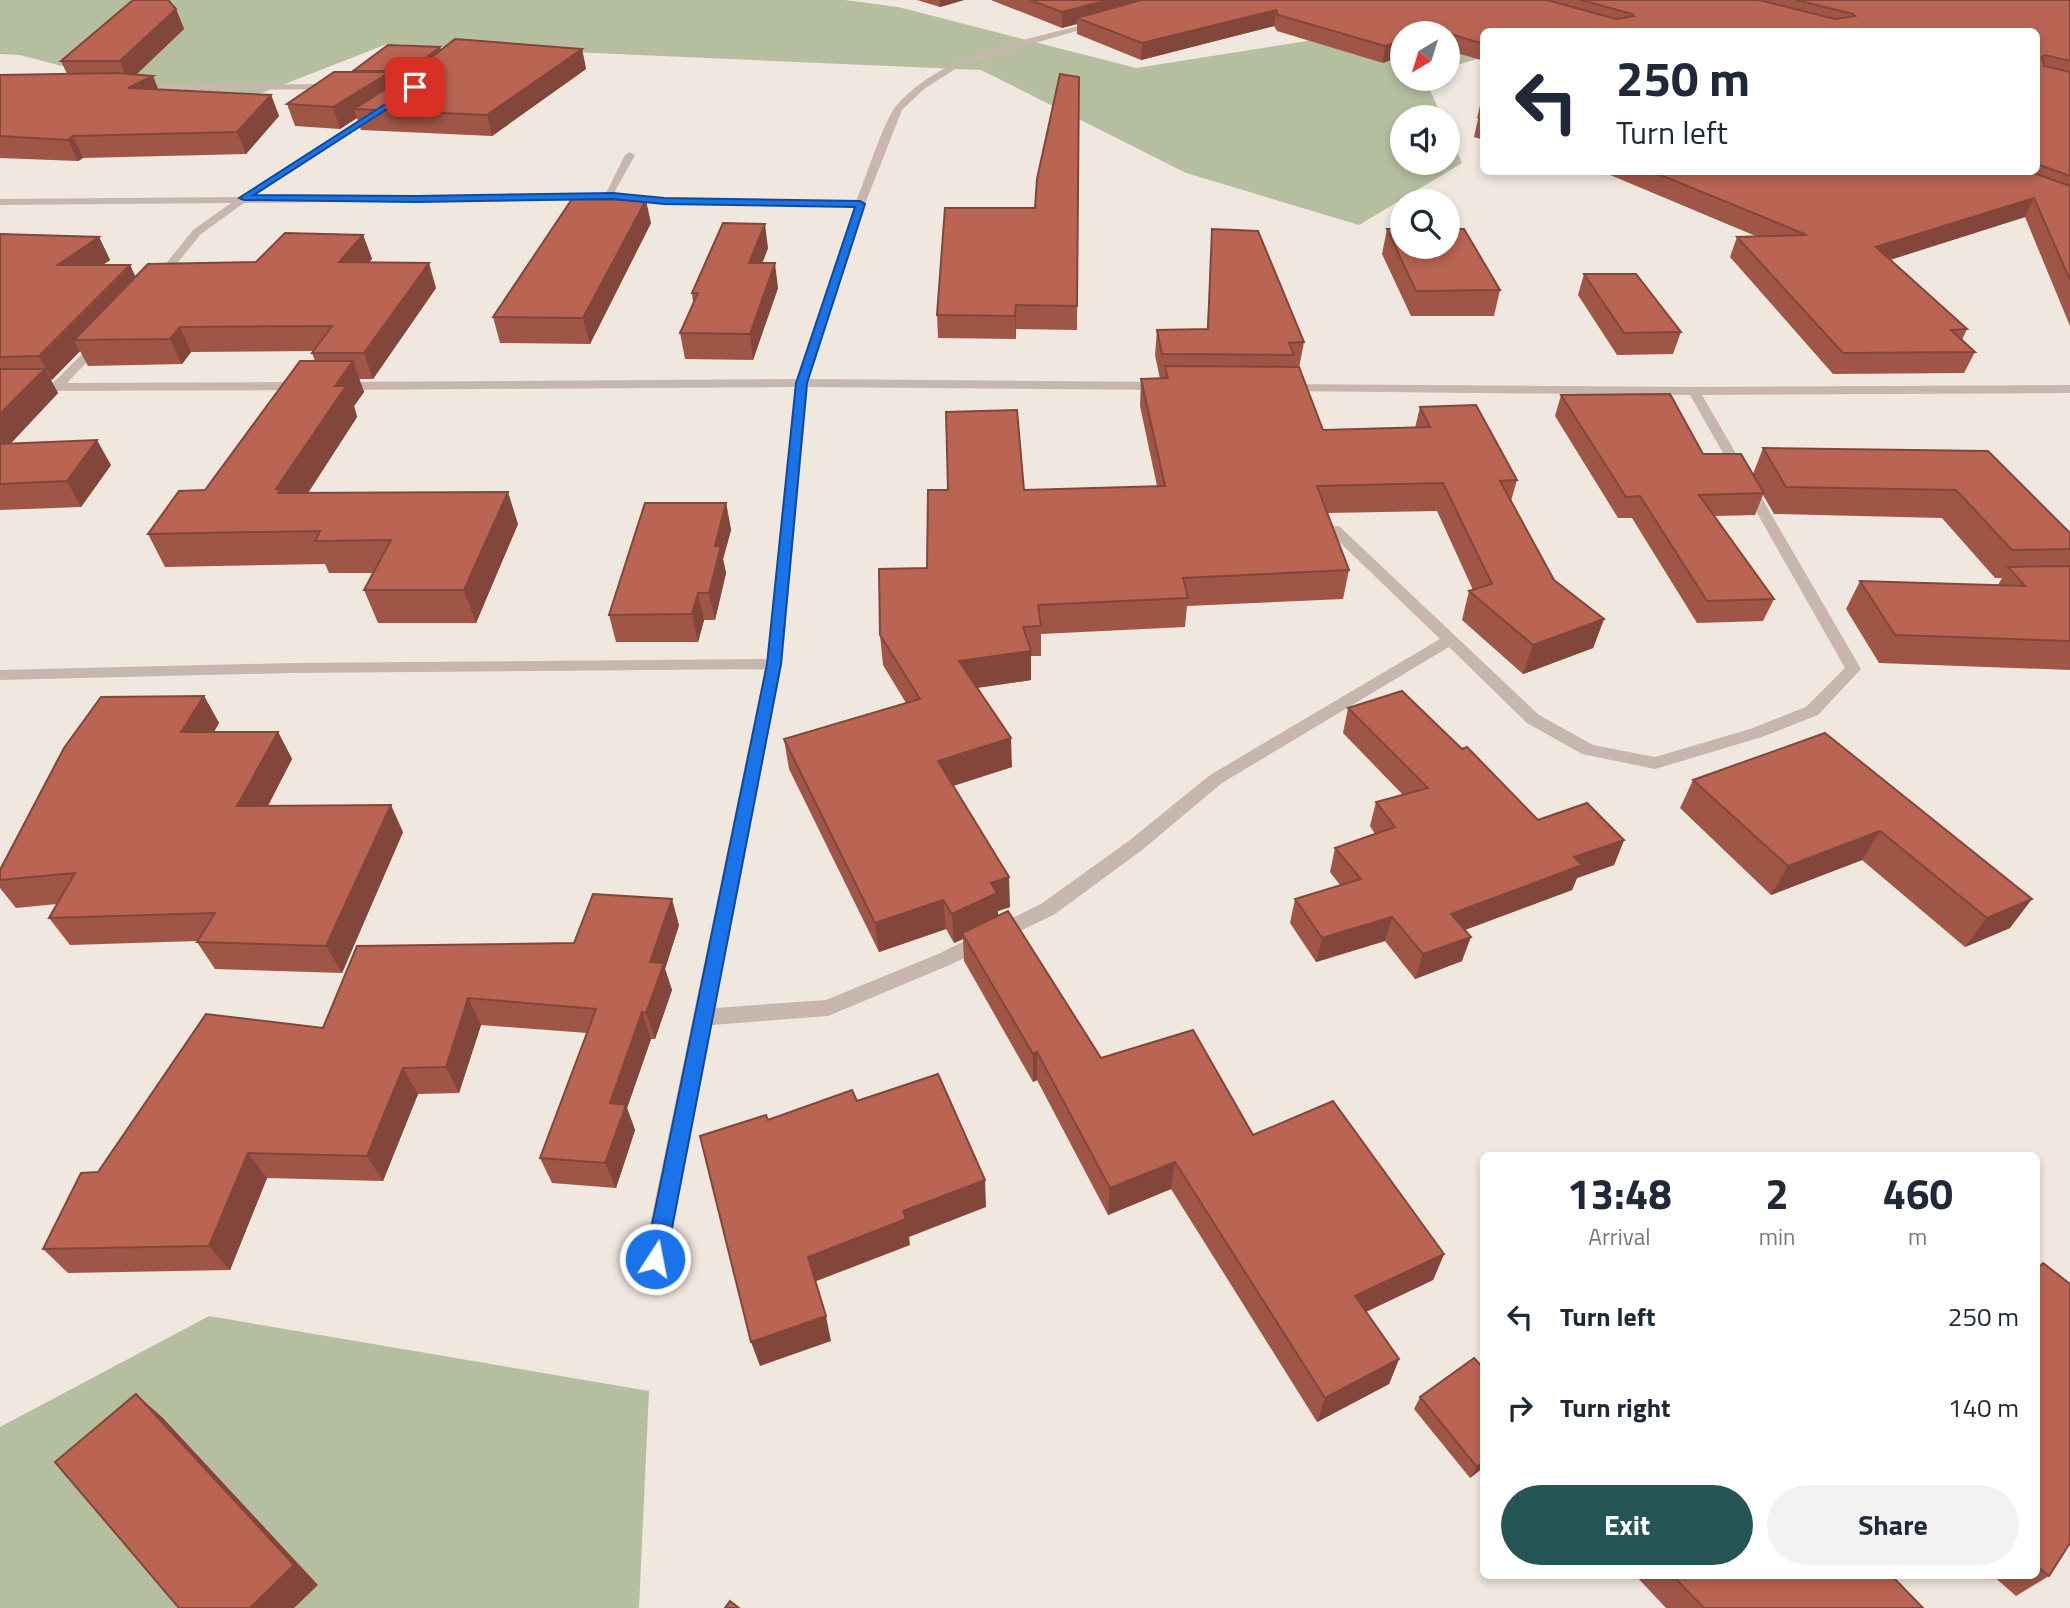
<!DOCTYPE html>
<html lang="en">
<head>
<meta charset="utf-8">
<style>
  body { margin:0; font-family:"Titillium Web",sans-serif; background:#f2f2f3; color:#1f2937; height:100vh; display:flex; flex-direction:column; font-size:26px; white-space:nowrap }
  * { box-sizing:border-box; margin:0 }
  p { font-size:23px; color:#747a83 }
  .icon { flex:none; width:38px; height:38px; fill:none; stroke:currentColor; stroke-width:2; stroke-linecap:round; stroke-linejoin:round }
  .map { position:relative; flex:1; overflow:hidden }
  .details { position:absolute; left:1480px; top:1152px; width:560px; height:427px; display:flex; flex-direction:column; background:#fff; border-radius:10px; box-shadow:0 4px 10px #0003 }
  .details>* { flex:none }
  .banner { position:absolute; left:1480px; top:28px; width:560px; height:147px; border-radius:10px; box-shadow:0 4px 10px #0003; background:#fff; color:#1f2937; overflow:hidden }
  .needle { width:46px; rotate:218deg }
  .tools { position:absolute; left:1390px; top:21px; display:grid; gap:14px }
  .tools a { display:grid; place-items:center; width:70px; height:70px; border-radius:50%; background:#fff; box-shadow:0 4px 10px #0003; font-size:35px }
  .pin { position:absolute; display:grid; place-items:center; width:60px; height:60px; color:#fff; margin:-30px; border-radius:14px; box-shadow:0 4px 10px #0006 }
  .me { position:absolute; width:77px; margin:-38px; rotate:11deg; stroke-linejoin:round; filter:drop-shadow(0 0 5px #0008) }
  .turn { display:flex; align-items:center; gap:24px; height:147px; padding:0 21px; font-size:32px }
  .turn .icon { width:91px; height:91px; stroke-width:2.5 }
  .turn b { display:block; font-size:49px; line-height:60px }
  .eta { display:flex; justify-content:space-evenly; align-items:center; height:119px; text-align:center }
  .eta b { font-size:42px; font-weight:700; line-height:49px }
  .button { display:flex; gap:14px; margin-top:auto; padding:14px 21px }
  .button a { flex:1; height:80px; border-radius:42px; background:#245453; color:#fff; font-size:28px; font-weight:700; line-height:80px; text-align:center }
  .button a+a { background:#f2f2f3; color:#1f2937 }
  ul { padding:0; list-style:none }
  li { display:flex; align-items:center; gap:21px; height:91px; padding:0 21px }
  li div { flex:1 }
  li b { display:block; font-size:26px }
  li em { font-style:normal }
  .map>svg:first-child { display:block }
  .green { fill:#b6bea0 }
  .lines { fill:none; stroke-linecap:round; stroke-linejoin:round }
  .street { fill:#c7b6ac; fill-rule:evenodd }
  .wall { fill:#a05647 }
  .shaded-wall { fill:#82463a }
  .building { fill:#ba6453; stroke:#82463a; stroke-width:2 }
  .route { fill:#1a73e8; stroke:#114b97; stroke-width:2 }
</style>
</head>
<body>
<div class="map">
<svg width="2070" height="1608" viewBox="0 0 2070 1608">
  <rect width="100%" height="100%" fill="#f0e7df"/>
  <path class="green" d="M0,0H845L898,7L1136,68L1307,41L1467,6L1484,32V57L1447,68V33H1402V79H1425L1442,117H1402V163H1447V128L1462,163L1359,225L1186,173L981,70L387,44L223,108L20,55L0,54Z
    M209,1316L649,1391L639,1608H0V1427Z"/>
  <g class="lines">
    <path class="street" d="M1097,21L1104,23L963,64L924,89L902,110L865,204L809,379L1164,382L1170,386L1164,390L808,387L782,664L715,1008L826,1000L938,954L1041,904L1130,840L1210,775L1440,639L1329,532V526H1339L1539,715L1593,745L1655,757L1750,729L1806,707L1845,668L1690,395L1283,391L1277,387L1279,384L1694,387L2070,385V393L1702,395L1861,669L1818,715L1762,737L1655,769L1582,754L1527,723L1449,647L1222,783L1142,850L1055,914L952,964L828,1016L712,1025L667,1259L663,1267L655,1270L647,1267L643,1259L765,669L291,673L0,680V670L291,663L767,659L795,387L338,390L332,386L338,382L797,379L854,207L664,204L613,199L244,203L201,234L161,283L157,284L152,281L193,230L231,203L0,205V199L239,197L377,108L380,109V113L253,197L606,193L625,155L630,152L635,155L615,191L616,193L664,198L856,201C865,180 884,120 896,106C943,51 1031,40 1097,21Z
      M334,84L337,89L135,91L131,88L135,85Z
      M100,338L106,342L104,344L67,383L306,382L312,386L306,390L0,391V383H53L96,340Z"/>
  </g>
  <path class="wall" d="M917,0H964L940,7Z
    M991,0H2070V326L2025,217L1890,260L1967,329L1962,340L1975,352L1964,373L1833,374L1730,257L1737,237H1758L1603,172H2037V32H1484V61L1447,50V33H1402L1383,63L1277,31L1274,26L1141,60L1077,34V24L1062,28Z
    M176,9L184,29L136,75L153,76L158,89L271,95L279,116L246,154L83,158L78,161L0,158V75L67,74L61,61Z
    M440,47L441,50L582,49L586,69L492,136L361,130L357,118L340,129L295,126L287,104L353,72Z
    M1079,77L1077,330L1016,329V339L938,338L937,315L1035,208Z
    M1484,100V140L1474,137L1478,119L1477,118L1481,101Z
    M651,223L590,344L500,343L493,317Z
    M1212,229L1304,342L1299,368L1323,430L1415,428L1420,407L1517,480L1511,501L1554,580L1604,619L1593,648L1523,674L1462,620L1469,591L1473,590L1437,511L1327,513L1349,570L1343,599L1187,606L1185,627L1041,634V656H1031V680L977,688L1012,767L953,786L1010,907L998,911V916L1101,1058L1253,1135L1444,1254L1433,1280L1366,1312L1399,1359L1389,1384L1317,1422L1171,1189L1108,1215L1037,1080L1033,1082L964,961L963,939L954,943L946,929L879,952L789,769L784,739L906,703L883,665L880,635L927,568L1024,490L1157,486L1140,406L1141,379H1160L1155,355L1157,330L1207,329Z
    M1387,229L1500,290L1494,316H1411L1382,254Z
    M0,234L99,237L110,260L102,265H130L135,277L256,262L363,235L372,259L369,262L436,288L373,379H359L364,392L354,406L357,417L308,493L518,524L476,623H378L364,590L374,573H329L325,564L165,567L148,534L205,490L315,361L312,353L313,351L191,352L182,364L88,366L80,351L51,380L58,393L11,443L111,465L81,507L0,510Z
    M768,248L762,263L778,288L753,360L685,359L680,333L693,303L692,293Z
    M1584,274L1681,332L1673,354L1617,355L1578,295Z
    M1561,395L1753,474L1763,448L1988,451L2070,533V670L1879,663L1846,609L1860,581L1998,585L2002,578H1995L1942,518L1774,514L1763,495L1755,515L1714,516L1774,599L1763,621L1697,623L1632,518H1618L1555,416Z
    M726,503L731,530L723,559L726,573L715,620H704L698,642H616L609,615Z
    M204,696L219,723L214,732H278L292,759L268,806L403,832L342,973L215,969L197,942L198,941L70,945L49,918L57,904L16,908L0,888V870Z
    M1348,708L1462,749L1538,820L1624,840L1614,865L1577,878L1572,890L1465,930L1462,961L1415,979L1385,941L1316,962L1290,923L1295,899L1340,885L1330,872L1335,848L1375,834L1370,826L1376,802L1403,795L1343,733Z
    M1825,733L2010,928L1965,947L1862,860L1771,895L1680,808L1693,780Z
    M679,925L665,969L672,990L655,1039H651L627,1108L635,1130L616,1188L552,1183L540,1158L587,1033L481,1025L459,1093L418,1094L383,1181L267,1178L230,1270L68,1273L43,1249L98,1172L323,1028L574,943Z
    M1420,1397L1484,1467L1470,1478L1414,1409Z
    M2037,1566L2049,1576L2016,1596L1992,1575H2037Z
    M1635,1575H1891L1923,1608H1666Z"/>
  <path class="shaded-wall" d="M940,0H964L940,7Z
    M1108,0H1163L1077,18V24L1062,28V12Z
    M176,9L184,29L128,82L120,61Z
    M1276,10L1274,26L1141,60L1142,43Z
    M1434,29V33H1422Z
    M1402,41V56L1383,63L1385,46Z
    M440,47L443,58L412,81L409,71Z
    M582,49L586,69L492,136L487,115Z
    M390,72L396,93L354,109L357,118L340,129L333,107Z
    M153,76L161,97L128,88Z
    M271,95L279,116L246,154L237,132Z
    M73,136L83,158L78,161L68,140Z
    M2034,198L2025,217L1867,267L1876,247Z
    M646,200L651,223L590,344L583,318Z
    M765,224L768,248L753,288L749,263Z
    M363,235L372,259L347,286L339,262Z
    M99,237L110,260L70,288L58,265Z
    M429,263L436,288L373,379L364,353Z
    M775,263L778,288L753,360L750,334Z
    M130,265L141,288L74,340L80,351L52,380L39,356Z
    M1016,305V339L1015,316Z
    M180,327L191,352L182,364L170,339Z
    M353,361L364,392L354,406L357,417L293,516L276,489L335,386Z
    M45,369L58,393L0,455V414Z
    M97,440L111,465L81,507L67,481Z
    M508,492L518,524L476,623L464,590Z
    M726,503L731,530L723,559L726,573L715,620L709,593L715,546Z
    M698,593L704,620L698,642L692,614Z
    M1604,619L1593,648L1523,674L1533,645Z
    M1031,651V680L961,690L959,661Z
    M204,696L219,723L197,759L181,732Z
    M278,732L292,759L253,834L237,806Z
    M1011,738L1012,767L940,790L938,761Z
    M391,805L403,832L342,973L326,946Z
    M1880,831L1862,860L1771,895L1788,866Z
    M1624,840L1614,865L1577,878L1572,890L1443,938L1451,914L1574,857Z
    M1009,877L1010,907L998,911V922L962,933L963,939L954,943L952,914L991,883Z
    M672,899L679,925L665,969L672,990L655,1039L646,1013L650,962Z
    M2032,899L2010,928L1965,947L1987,918Z
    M943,900L946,929L879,952L875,923Z
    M1392,917L1385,941L1316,962L1322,938Z
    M1471,937L1462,961L1415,979L1423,954Z
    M468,998L481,1025L459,1093L446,1067Z
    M642,1012L651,1039L627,1108L635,1130L616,1188L605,1163L610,1103Z
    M1037,1052V1080L1033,1082V1054Z
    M403,1068L418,1094L383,1181L367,1156Z
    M248,1153L267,1178L230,1270L209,1246Z
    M1175,1162L1171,1189L1108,1215L1110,1188Z
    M985,1180L986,1207L909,1237L910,1245L814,1282L808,1257L903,1211Z
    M1444,1254L1433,1280L1346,1321L1355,1296Z
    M826,1316L831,1341L760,1366L751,1342Z
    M1399,1359L1389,1384L1317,1422L1325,1398Z
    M136,1394L162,1417L318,1585L294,1608H250Z
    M1484,1461V1467L1470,1478L1477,1467Z"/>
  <path class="building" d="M133,0H168L176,9L120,61H61Z
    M1030,0H1108L1062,12Z
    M1141,0H1547L1616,19L1634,16L1632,14L1581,0H1759L1835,19L1855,16L1853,14L1796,0H2070V61L2045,55L2042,57L2044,66L2070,72V176L2037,164V32H1484V44L1434,29L1422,33H1402V41L1385,46L1278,15L1276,10L1142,43L1077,18Z
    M455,39L582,49L487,115L354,109L414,71Z
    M388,45L440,47L409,71H353Z
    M334,72H390L333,107L287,104Z
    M117,73L153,76L128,88L271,95L237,132L73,136L68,140L0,136V75Z
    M1060,74L1079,77L1077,306L1016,305L1015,316L937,315L945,208H1035L1037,179Z
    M1653,172H2031L2070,186V280L2034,198L1876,247L1967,329L1951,330L1975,352L1843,353L1737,237L1807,235Z
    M572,199L646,200L583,318L493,317Z
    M723,223L765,224L749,263H775L750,334L680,333L698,293H692Z
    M1212,229L1258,231L1304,342L1289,343L1294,355L1162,354L1157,330L1208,329Z
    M1387,229H1402V247H1447V229H1464L1500,290L1416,291Z
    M285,233L363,235L339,262L429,263L364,353H312L332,326L180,327L170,339L74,340L148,264L256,262Z
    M0,234L99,237L58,265H130L39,356L0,357Z
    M1584,274H1636L1681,332L1624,333Z
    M300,361H353L335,386H346L276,489H281L278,493L508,492L464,590H364L391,540L315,541L320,531L148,534L179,491L205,490Z
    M1165,366L1299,367L1323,430L1430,427L1420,407L1476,405L1517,480L1500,481L1554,580L1604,619L1533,645L1469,591L1492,584L1443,483L1317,486L1349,570L1183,578L1188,598L1038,605L1041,626L1023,627L1031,651L959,661L1011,738L938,761L1009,877L991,883L997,893L952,914L943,900L875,923L784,739L920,699L880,635L879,569L927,568L928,490H948L946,412L1017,410L1024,490L1165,486L1141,379L1168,378Z
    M0,369H45L0,414Z
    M1670,394L1703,454H1741L1764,493L1699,495L1774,599L1707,601L1640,496L1626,497L1561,395Z
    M97,440L67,481L0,484V444Z
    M1763,448L1988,451L2070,533V549L2012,550L1956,490L1786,487Z
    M645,503H726L715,546H721L709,593H698L692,614L609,615Z
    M2070,566V641L1895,635L1860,581L2025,586L2008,567Z
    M1402,691L1462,749L1467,747L1538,820L1587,803L1624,840L1574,857L1582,865L1451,914L1471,937L1423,954L1392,917L1322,938L1295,899L1361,879L1335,848L1395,827L1376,802L1428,788L1348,708Z
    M204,696L181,732H278L237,806L391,805L326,946L197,942L215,913L49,918L75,873L0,880V870L64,748L101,697Z
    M1825,733L2032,899L1987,918L1880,831L1788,866L1693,780Z
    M593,894L672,899L650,962L664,963L646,1013L642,1012L610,1103L626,1105L605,1163L540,1158L596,1009L468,998L446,1067L403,1068L367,1156L248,1153L209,1246L43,1249L81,1173L98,1172L206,1014L323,1028L357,946L574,943Z
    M1008,911L1101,1058L1193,1030L1253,1135L1333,1101L1444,1254L1355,1296L1399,1359L1325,1398L1175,1162L1110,1188L1037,1052L1033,1054L962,933Z
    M938,1074L985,1180L903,1211L906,1219L808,1257L826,1316L751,1342L700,1136L766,1115L768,1120L852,1090L857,1101Z
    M2043,1263L2070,1284V1543L2049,1576L2037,1566V1269Z
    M1474,1358L1484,1369V1461L1477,1467L1420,1397Z
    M136,1394L294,1565L250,1608H179L55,1462Z
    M1672,1575H1891L1923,1608H1704Z
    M730,1601L739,1608H725Z"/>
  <path class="route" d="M415,85L418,89L254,195L416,196L613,193L664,198L860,201L865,204L807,383L781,664L666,1259L663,1266L655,1269L648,1266L645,1259L767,664L796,383L855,207L664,204L613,199L416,202L244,200L239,198Z"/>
</svg>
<div class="tools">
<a><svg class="needle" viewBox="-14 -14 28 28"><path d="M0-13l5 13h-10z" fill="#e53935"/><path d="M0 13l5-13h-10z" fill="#747a83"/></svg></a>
<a><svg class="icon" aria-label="sound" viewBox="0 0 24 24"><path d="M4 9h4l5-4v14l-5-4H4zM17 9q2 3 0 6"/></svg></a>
<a><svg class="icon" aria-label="search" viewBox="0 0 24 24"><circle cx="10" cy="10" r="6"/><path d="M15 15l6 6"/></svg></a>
</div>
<div class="pin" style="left:415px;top:87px;background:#d93025"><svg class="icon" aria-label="arrive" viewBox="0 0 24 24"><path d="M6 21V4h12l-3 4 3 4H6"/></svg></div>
<svg class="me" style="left:655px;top:1259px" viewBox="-20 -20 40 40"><circle r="17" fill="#1a73e8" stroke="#fff" stroke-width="3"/><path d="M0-11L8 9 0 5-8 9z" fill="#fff"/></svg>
<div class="banner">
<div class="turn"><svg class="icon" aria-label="left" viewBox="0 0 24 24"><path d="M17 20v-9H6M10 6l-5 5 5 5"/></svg><div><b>250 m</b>Turn left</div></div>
</div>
<section class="details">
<div class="eta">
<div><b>13:48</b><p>Arrival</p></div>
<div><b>2</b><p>min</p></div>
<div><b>460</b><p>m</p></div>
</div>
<ul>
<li><svg class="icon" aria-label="left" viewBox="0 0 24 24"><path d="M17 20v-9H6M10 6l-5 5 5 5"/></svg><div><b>Turn left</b></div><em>250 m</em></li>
<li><svg class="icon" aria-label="right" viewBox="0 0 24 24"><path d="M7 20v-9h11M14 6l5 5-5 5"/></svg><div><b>Turn right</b></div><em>140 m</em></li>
</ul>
<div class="button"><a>Exit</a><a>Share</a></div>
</section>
</div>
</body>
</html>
